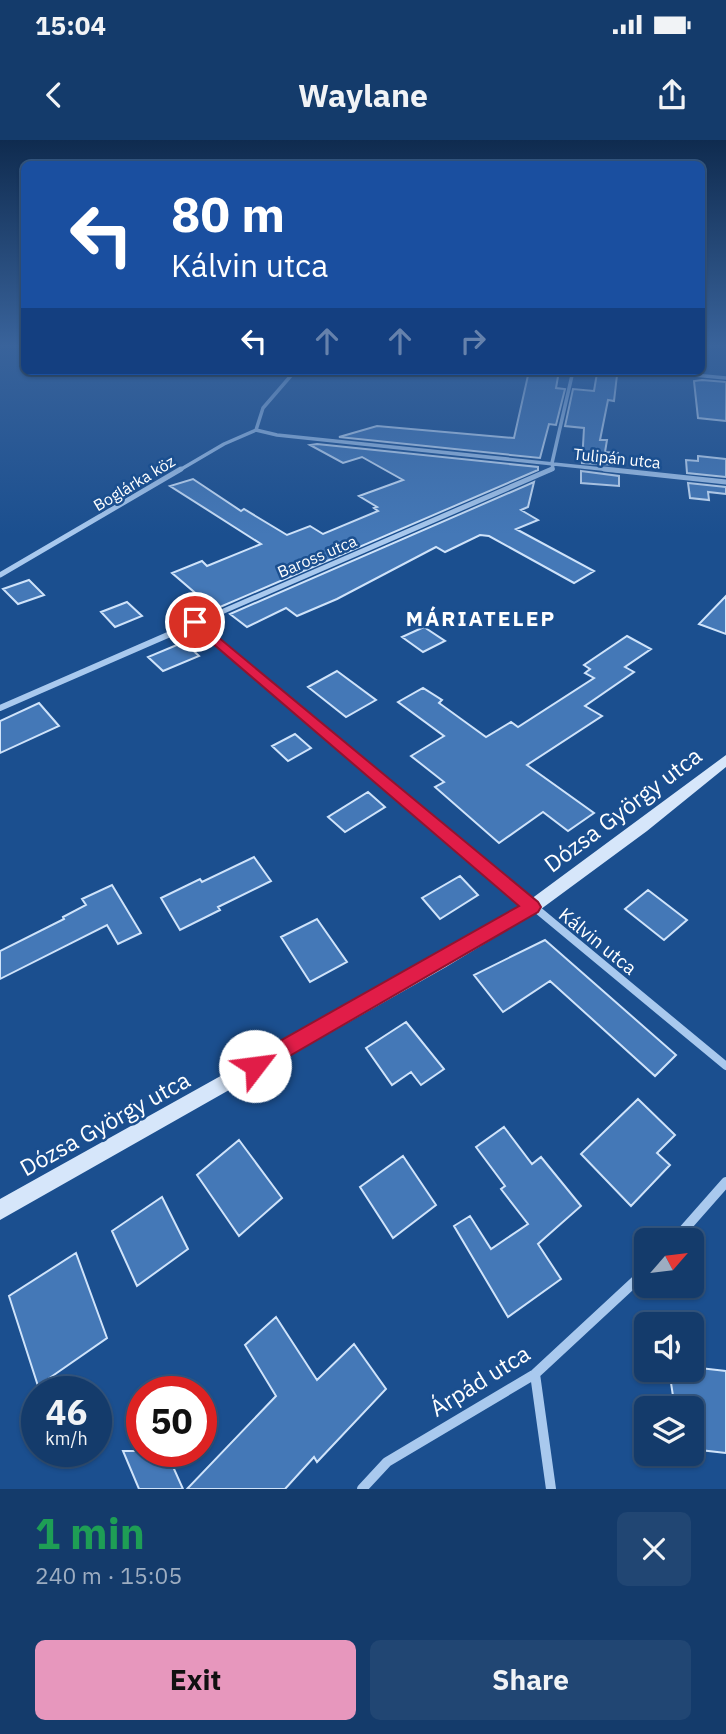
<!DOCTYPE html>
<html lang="en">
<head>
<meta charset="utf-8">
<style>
  body { margin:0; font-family:"IBM Plex Sans",sans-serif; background:#214673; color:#f1f3f6; height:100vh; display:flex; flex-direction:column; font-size:26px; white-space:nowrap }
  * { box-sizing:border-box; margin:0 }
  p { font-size:23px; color:#9dadc1 }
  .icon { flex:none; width:38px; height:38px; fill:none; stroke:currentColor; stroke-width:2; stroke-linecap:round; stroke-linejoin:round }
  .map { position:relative; height:1349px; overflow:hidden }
  .drawer { display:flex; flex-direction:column; background:#143b6b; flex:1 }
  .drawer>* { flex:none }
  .guide { position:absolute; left:21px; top:21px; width:684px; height:214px; border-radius:10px; box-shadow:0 2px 5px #0004,0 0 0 2px #33557e; background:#1a4fa0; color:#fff; overflow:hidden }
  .needle { width:46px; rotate:62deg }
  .controls { position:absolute; left:634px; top:1088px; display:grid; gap:14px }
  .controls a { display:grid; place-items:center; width:70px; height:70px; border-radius:10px; background:#143b6b; box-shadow:0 2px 5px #0004,0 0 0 2px #33557e; font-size:35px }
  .speed { position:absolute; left:21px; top:1236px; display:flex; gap:14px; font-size:35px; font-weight:700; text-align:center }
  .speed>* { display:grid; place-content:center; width:91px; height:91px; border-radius:50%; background:#143b6b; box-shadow:0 2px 5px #0004,0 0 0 2px #33557e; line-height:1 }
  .speed small { font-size:18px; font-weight:400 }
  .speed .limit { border:10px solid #d22; background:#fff; color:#111 }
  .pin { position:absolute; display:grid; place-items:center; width:60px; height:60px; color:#fff; margin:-30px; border:4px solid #fff; border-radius:50%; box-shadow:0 2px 7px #0007 }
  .me { position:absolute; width:77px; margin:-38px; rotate:60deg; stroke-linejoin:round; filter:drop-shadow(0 0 5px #0008) }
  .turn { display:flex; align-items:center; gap:24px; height:147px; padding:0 35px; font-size:32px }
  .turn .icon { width:91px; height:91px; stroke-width:2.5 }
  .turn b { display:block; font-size:49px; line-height:60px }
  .lanes { display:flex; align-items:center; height:66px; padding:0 35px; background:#0003; justify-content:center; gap:35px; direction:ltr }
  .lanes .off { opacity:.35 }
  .round { display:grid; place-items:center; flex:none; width:74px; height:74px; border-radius:10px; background:#214673 }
  .summary { display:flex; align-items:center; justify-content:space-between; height:119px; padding:0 35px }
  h1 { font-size:42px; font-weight:700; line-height:52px; color:#1e9e55 }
  .button { display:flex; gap:14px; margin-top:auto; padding:14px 35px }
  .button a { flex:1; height:80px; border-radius:10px; background:#e797bd; color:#111; font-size:28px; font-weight:700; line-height:80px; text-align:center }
  .button a+a { background:#214673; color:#f1f3f6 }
  .status { display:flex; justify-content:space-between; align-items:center; height:49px; padding:0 35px; background:#143b6b; direction:ltr }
  .status svg { height:19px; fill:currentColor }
  header { display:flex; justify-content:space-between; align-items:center; height:91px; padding:0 35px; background:#143b6b; font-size:32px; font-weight:700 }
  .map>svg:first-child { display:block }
  .building { fill:#4478b7; stroke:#cfe3fa; stroke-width:2 }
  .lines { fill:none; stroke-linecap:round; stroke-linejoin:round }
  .minor-far4 { stroke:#a9c9ee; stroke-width:3.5 }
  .minor-far3 { stroke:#a9c9ee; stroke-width:5 }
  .minor-far2 { stroke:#a9c9ee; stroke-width:6 }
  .minor-far1 { stroke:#a9c9ee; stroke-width:8 }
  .minor { stroke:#a9c9ee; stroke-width:10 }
  .secondary { fill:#d6e6fa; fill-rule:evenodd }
  .route { fill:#e11d48; stroke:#92132f; stroke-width:2 }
  .labels { text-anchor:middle; stroke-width:5; stroke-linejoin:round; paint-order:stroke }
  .far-street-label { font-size:16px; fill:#fff; stroke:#1b4f8f }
  .street-label { font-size:19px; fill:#fff; stroke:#1b4f8f }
  .far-district-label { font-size:21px; font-weight:bold; letter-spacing:2px; fill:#fff; stroke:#1b4f8f }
  .near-street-label { font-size:23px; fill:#fff; stroke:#1b4f8f }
</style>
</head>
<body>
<div class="status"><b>15:04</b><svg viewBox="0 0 49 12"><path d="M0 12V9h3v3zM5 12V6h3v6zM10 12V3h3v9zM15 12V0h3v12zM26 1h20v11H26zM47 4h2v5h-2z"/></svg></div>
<header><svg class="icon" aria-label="back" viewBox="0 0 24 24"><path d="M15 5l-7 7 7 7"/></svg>Waylane<svg class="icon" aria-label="share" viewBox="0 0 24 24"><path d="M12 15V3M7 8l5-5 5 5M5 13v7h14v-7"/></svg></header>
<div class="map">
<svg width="726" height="1349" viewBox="0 0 726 1349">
  <rect width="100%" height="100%" fill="#1b4f8f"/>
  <path class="building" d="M529,231H559L556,248L565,249L556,285L549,284L540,318L339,297L377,286L514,298Z
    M597,233L617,235L614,261L608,260L600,300H607L605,312L618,313V325L582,323L584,288L565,286L573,249L594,251Z
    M702,240L726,242V281L698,278L694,241Z
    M317,304L538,327V330L220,467L212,461L207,463L172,433L202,421L207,426L261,404L170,346L193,339L241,371L244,369L287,395L310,386L323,394L378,371L374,368L377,367L359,356L403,340L362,317L343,323L310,305Z
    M698,316L726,319V337L687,333L686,320L698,321Z
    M581,331L619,336V346L581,343Z
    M534,342L528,367L521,370L538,380L516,389L594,431L574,443L489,396L480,395L445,412L436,407L337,459L297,476L286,468L247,487L230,474Z
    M688,343L726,347V354L708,352L709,360L690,358Z
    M29,440L44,455L18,464L3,449Z
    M726,456V494L699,484Z
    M127,462L142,476L115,487L101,472Z
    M424,487L445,501L423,512L402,497Z
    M627,496L651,509L625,527L634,532L585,566L602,576L527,625L594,673L568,691L543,672L499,703L435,647L444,642L411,616L444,596L398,562L423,548L442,560L439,563L486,597L511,582L518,587L594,538L585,533L590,529L584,525Z
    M184,502L199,516L163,531L148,517Z
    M337,531L376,560L346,577L308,547Z
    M39,563L59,586L0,613V581Z
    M295,594L311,608L288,621L272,606Z
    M368,652L385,667L345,692L328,677Z
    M254,717L271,741L218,767L220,770L180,790L161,758L200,739L202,742Z
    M460,736L478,755L440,779L422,758Z
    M112,745L141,793L118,804L107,785L0,839V811L64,779L63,777L86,765L82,759Z
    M648,750L687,780L664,800L625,769Z
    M317,779L347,822L310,842L281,797Z
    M545,800L676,915L655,936L550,841L503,872L474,835Z
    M406,882L444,929L421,945L411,932L392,945L366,908Z
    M638,959L675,995L657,1013L670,1025L631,1066L581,1014Z
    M504,987L532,1024L541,1017L581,1066L538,1104L561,1139L508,1177L454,1086L470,1076L491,1109L528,1084L501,1049L505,1046L476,1007Z
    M239,1000L282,1058L239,1096L197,1035Z
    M403,1016L436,1065L393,1098L360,1047Z
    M162,1057L188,1109L137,1146L112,1091Z
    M76,1113L107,1198L38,1246L9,1156Z
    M276,1177L317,1240L354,1204L386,1249L317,1322L314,1317L285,1349H187L276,1256L245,1205Z
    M691,1227L726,1231V1313L691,1309V1269H675L669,1230H691Z
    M123,1311H166L183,1349H139Z"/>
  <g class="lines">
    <path class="minor-far4" d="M652,231L726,238
      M256,290L277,295L621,331
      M178,331L224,304L256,290L263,268L295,231
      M548,331L553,329L552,323L573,231"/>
    <path class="minor-far3" d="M604,329L726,342
      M0,435L181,329
      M195,482L208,493
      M173,493L552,329"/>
    <path class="minor-far2" d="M206,491L460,706
      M0,568L177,491"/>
    <path class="minor-far1" d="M458,704L726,926"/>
    <path class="minor" d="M674,1101L726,1042
      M535,1234L551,1349
      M362,1349L387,1322L535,1234L646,1131"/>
    <path class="secondary" d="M726,615V627L647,691L537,772L446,827L0,1080V1059L434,817L527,762Z"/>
  </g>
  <linearGradient id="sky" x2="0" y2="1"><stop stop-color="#0f2b4f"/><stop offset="0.52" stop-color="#39639b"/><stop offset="1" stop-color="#39639b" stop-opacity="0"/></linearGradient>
  <rect width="726" height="395" fill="url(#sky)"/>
  <path class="route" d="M195,478L538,762L541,767L538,772L255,936L248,933L245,926L248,919L519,766L190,484L189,482Z"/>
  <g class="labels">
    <g class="far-street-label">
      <text transform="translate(617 318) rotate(6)" y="6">Tulipán utca</text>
      <text transform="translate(134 343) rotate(-31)" y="6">Boglárka köz</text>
      <text transform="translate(317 416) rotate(-23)" y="6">Baross utca</text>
    </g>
    <g class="street-label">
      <text transform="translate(598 801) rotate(39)" y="7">Kálvin utca</text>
    </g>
    <g class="far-district-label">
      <text x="481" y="486">MÁRIATELEP</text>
    </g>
    <g class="near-street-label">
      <text transform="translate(623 670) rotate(-37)" y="8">Dózsa György utca</text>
      <text transform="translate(105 984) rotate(-29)" y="8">Dózsa György utca</text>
      <text transform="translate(480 1241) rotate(-32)" y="8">Árpád utca</text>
    </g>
  </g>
</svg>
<div class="controls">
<a><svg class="needle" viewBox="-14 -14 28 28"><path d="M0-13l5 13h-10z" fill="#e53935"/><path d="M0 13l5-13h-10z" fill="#9dadc1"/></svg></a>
<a><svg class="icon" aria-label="sound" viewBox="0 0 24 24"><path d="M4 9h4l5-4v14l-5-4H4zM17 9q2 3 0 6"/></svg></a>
<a><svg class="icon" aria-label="layers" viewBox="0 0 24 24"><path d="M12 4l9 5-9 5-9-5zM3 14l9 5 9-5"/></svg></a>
</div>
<div class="speed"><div>46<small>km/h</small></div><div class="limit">50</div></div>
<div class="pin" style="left:195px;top:482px;background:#d93025"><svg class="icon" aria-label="arrive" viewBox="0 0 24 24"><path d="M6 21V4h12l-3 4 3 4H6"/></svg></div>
<svg class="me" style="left:255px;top:926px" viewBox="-20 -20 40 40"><circle r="19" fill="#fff"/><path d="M0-13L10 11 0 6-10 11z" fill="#e11d48"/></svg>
<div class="guide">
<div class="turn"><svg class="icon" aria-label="left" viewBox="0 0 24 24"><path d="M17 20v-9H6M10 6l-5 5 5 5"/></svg><div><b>80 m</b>Kálvin utca</div></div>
<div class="lanes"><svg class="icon" aria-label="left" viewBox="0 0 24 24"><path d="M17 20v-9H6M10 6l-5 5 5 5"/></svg><svg class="icon off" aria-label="ahead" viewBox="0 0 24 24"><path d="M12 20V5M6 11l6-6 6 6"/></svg><svg class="icon off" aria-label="ahead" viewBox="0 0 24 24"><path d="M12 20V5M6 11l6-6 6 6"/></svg><svg class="icon off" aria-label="right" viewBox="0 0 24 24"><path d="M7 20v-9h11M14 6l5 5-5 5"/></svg></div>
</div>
</div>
<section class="drawer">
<div class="summary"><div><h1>1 min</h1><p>240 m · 15:05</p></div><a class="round"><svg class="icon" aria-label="close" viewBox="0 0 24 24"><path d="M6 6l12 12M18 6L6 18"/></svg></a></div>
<div class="button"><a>Exit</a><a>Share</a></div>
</section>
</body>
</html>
